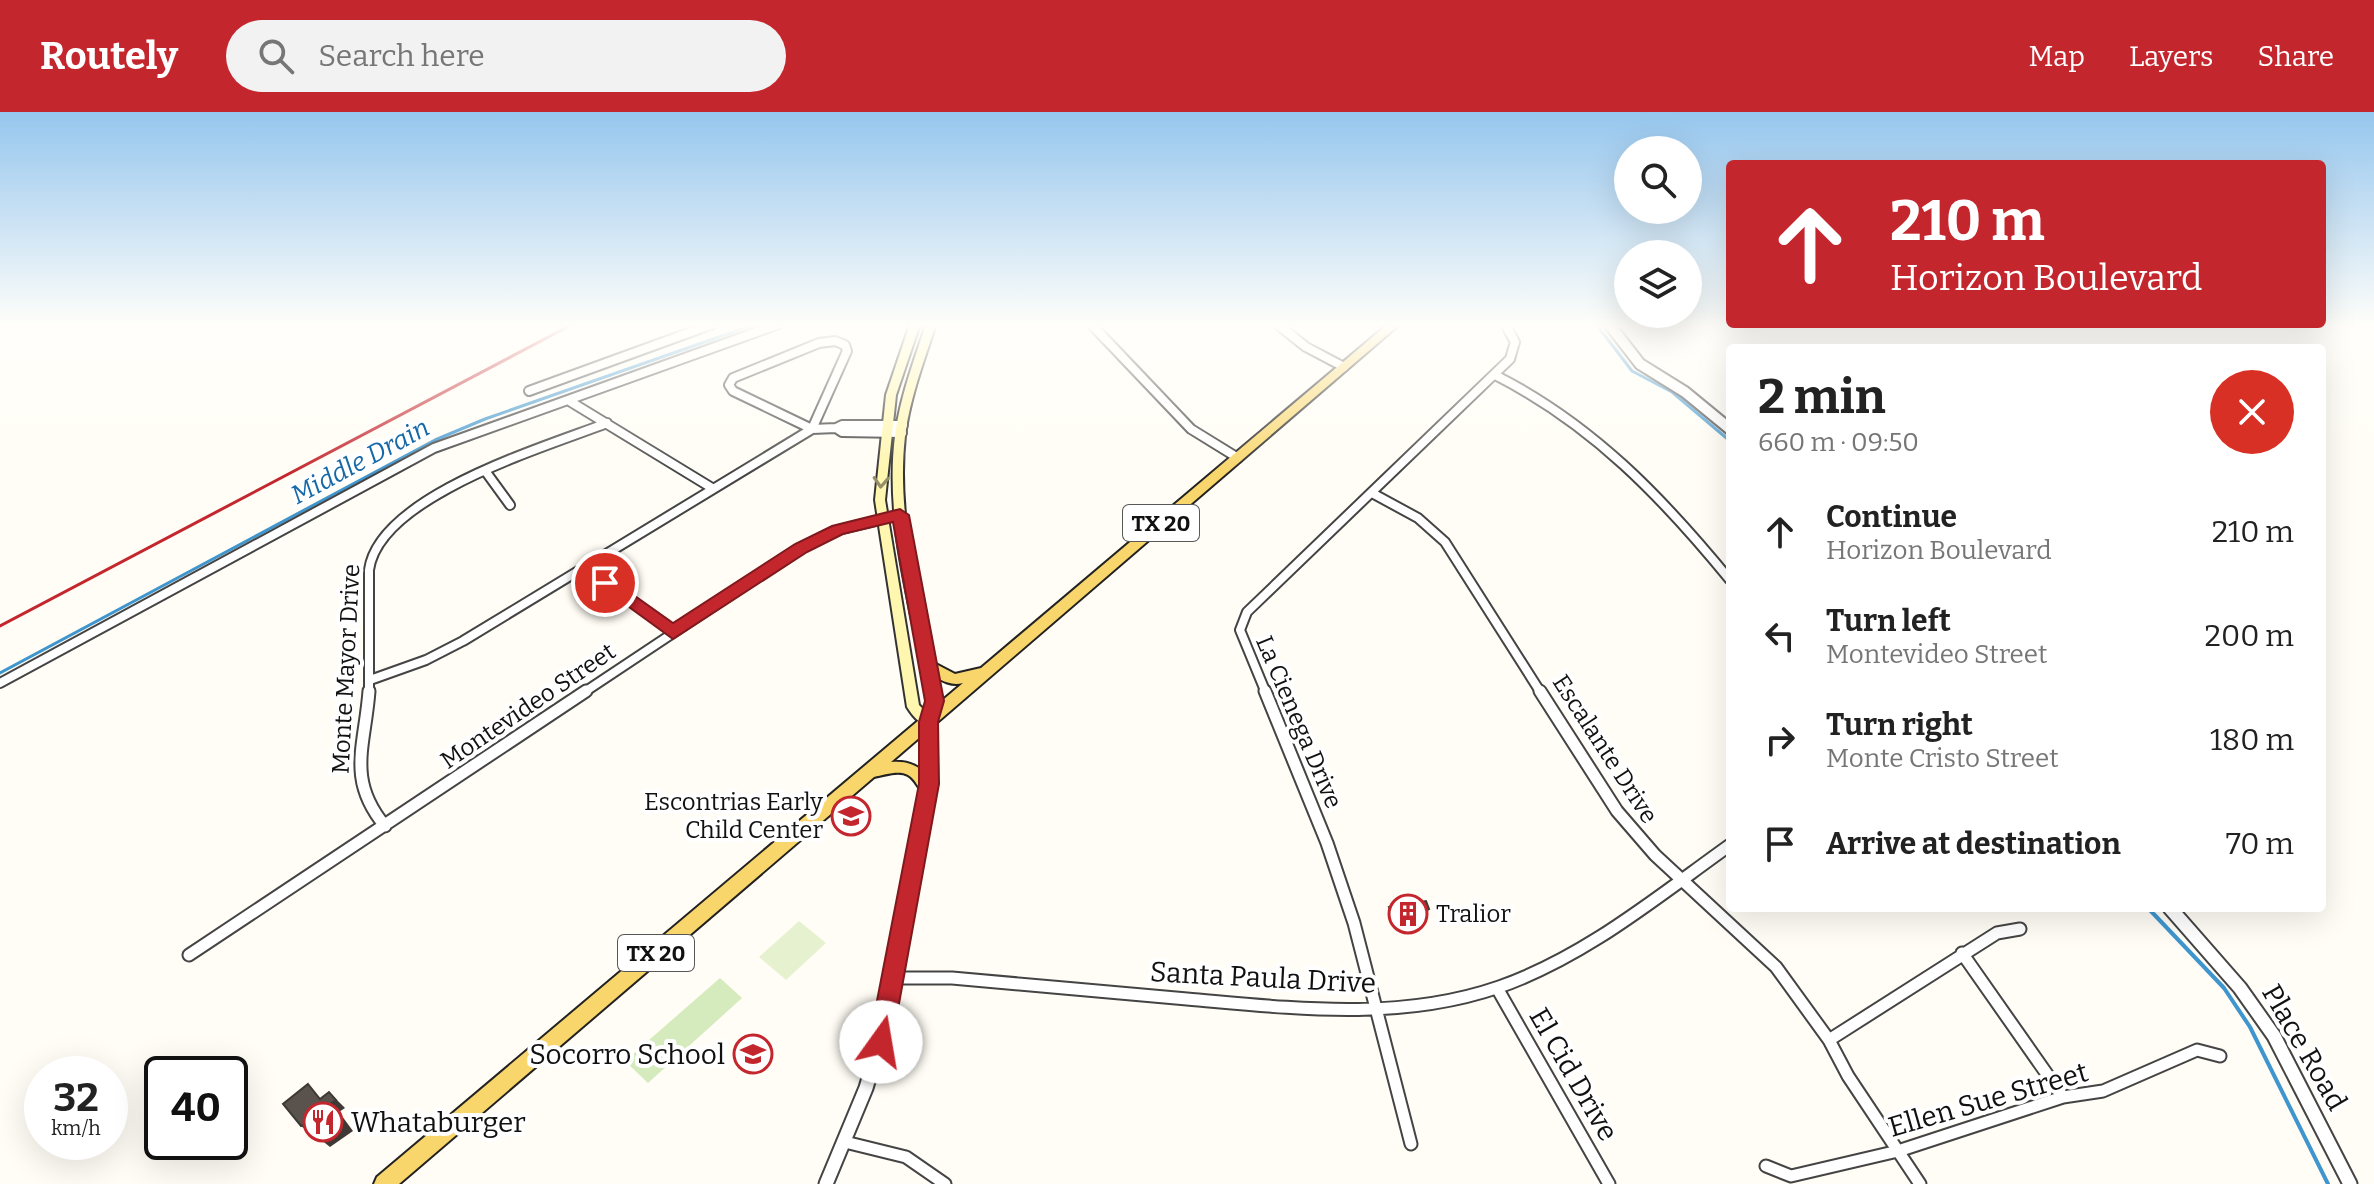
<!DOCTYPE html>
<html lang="en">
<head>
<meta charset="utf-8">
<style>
  body { margin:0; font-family:Bitter,serif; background:#f2f2f2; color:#222; height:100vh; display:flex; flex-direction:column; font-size:30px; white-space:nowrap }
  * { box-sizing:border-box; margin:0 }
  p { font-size:26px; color:#767676 }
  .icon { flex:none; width:44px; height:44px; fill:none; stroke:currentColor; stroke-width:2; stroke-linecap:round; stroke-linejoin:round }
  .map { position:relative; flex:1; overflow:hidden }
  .side { position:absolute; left:1726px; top:232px; width:600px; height:568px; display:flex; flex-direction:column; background:#fff; border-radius:8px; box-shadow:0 8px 32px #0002 }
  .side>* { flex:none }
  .banner { position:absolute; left:1726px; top:48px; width:600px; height:168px; border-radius:8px; box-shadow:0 8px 32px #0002; background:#c4262e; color:#fff; overflow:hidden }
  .buttons { position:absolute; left:1614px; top:24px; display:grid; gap:16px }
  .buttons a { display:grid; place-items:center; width:88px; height:88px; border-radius:50%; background:#fff; box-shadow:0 8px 32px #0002; font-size:40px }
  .speed { position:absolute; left:24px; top:944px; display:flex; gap:16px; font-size:40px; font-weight:700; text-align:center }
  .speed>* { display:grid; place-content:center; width:104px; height:104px; border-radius:50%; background:#fff; box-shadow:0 8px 32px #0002; line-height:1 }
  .speed small { font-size:20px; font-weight:400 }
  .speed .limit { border:4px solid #111; border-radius:12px; background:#fff; color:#111 }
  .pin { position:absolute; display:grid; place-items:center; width:68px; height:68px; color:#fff; margin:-34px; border:4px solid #fff; border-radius:50%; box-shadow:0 2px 8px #0007 }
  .me { position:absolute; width:88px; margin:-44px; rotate:13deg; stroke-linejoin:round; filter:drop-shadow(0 0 6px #0008) }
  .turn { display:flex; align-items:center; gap:28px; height:168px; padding:0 32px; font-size:36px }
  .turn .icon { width:104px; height:104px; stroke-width:2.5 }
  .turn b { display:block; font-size:56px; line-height:68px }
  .round { display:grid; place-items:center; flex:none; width:84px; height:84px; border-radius:42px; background:#f2f2f2 }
  .overview { display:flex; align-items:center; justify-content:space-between; height:136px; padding:0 32px }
  h1 { font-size:48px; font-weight:700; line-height:60px }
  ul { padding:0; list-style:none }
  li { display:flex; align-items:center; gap:24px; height:104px; padding:0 32px }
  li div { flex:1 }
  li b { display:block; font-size:30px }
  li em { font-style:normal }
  header { display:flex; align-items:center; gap:48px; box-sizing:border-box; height:112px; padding:0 40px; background:#c4262e; color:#fff }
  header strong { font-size:38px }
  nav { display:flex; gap:44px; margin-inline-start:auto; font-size:28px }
  .search { width:560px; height:72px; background:#f2f2f2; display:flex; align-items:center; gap:20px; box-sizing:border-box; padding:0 28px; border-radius:44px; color:#767676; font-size:30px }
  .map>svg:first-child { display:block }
  .green { fill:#d5ebbd }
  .pitch { fill:#e6f2cf }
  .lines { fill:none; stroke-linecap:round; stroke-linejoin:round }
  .stream-far1 { stroke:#3f96cf; stroke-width:3 }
  .stream { stroke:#3f96cf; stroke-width:4 }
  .minor-far1-casing { stroke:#444; stroke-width:12 }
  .minor-casing { stroke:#444; stroke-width:15 }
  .tertiary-far1-casing { stroke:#444; stroke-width:14 }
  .tertiary-casing { stroke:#444; stroke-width:17 }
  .secondary-casing { stroke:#333; stroke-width:4 }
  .primary-casing { stroke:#222; stroke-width:4 }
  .minor-far1 { stroke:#fff; stroke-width:8 }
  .minor { stroke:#fff; stroke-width:11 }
  .tertiary-far1 { stroke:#fff; stroke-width:10 }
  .tertiary { stroke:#fff; stroke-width:13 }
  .secondary { fill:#fff6b0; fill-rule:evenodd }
  .primary { fill:#f9d66b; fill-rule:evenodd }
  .rail { stroke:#c4262e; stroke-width:3 }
  .wall { fill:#4d4742 }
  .shaded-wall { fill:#3f3936 }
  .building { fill:#5a524d; stroke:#3f3936; stroke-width:2 }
  .oneway { stroke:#948f68 }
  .route { fill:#c4262e; stroke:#7f191e; stroke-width:2 }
  .labels { text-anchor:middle; stroke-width:8; stroke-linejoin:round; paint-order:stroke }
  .shield { fill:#fff; stroke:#585858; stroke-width:2 }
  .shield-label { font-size:22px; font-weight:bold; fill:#111 }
  .street-label { font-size:24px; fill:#111; stroke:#fff }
  .poi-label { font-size:24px; fill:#111; stroke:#fff; text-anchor:end }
  .water-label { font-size:26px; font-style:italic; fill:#1768a6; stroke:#fff }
  .near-street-label { font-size:28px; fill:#111; stroke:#fff }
  .near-poi-label { font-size:28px; fill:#111; stroke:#fff; text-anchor:end }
</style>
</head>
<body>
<header>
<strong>Routely</strong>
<div class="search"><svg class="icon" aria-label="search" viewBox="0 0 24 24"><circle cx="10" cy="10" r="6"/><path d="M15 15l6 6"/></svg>Search here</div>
<nav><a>Map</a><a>Layers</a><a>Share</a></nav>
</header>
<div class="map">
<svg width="2374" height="1072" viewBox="0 0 2374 1072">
  <rect width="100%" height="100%" fill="#fffdf5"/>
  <path class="green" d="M720,866L742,886L648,971L625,949Z"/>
  <path class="pitch" d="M799,809L826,831L786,868L759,845Z"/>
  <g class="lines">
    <path class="stream-far1" d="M1596,212L1632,259L1672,280L1730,329
      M0,561L435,328L485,307L756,212"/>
    <path class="stream" d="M2148,796L2224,876L2250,915L2328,1072"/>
    <defs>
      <path id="minor-far1" d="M1091,212L1191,317L1238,346
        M1277,212L1306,235L1344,255
        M835,229L845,233L847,239L812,317L733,279L729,273L733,266L819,231Z
        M1495,263C1592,312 1662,385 1730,468
        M529,279L713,212
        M571,290L712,376
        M902,321L842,320L836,316L842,313H903
        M486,360L510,393
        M1372,381L1418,406L1445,430L1541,581
        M584,455L673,520
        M370,568L426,548L463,529L812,317L836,316
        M0,571L434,336L779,212
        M369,581V458C379,384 545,335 607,311
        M583,581L801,436L838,418L900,403
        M1266,581L1240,518L1247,500L1510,247L1515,230L1505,212"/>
      <path id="minor" d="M369,579C365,634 346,667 385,714
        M1265,579L1327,731L1354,811L1411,1032
        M1540,579L1617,699L1655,743L1776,855L1829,928L1848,964L1920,1072
        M1962,841L2063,985
        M189,843L586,579
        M895,866H952C1030,873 1109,880 1187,887C1291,896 1398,910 1499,875C1585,845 1657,785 1730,733
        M1497,876L1609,1072
        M1829,928L1997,821L2020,817
        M845,1030L906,1045L945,1072
        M1766,1054L1791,1064L1898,1039L2063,985L2103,979L2197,938L2220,944"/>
      <path id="tertiary-far1" d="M1609,212L1640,252L1685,280L1730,317"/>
      <path id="tertiary" d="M2170,796L2240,876L2274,924L2350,1072
        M826,1072L866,976L885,912L929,672L928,610"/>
      <path id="secondary" d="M910,212H920L896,283L885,388L919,593L925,599L929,589C913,503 884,412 895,324C900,285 914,249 926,212H936C924,249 910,285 905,324C895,412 924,503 941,589L932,613C922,616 912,603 907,595L875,388L886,283Z"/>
      <path id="primary" d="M1388,212H1400L891,650C914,648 925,658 936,677L933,681C918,685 920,670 908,663C899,658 884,663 874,665L399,1072H374L377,1065L963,571C948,575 937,565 924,559L922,555L924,551H934L955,562L981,556Z"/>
    </defs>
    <use href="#minor-far1" class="minor-far1-casing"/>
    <use href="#minor" class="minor-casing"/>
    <use href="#tertiary-far1" class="tertiary-far1-casing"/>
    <use href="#tertiary" class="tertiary-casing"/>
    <use href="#secondary" class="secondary-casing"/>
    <use href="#primary" class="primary-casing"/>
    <use href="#minor-far1" class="minor-far1"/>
    <use href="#minor" class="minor"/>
    <use href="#tertiary-far1" class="tertiary-far1"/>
    <use href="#tertiary" class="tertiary"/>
    <use href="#secondary" class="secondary"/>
    <use href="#primary" class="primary"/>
    <path class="rail" d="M0,514L573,212"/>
  </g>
  <path class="wall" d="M1389,795L1429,797L1427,803L1390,809L1388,801Z"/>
  <path class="shaded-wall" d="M329,980L345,996L339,1000L353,1019L330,1035L320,1027L330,992Z
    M307,1011L316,1019L311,1022L301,1014Z"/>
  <path class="building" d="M1426,789L1429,797L1392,803L1389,795Z
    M308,972L320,987L329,980L336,988L330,992L344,1011L320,1027L307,1011L301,1014L283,992Z"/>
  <defs><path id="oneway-chevron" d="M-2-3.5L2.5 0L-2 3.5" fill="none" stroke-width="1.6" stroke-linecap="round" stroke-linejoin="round" transform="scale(2)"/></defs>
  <use class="oneway" href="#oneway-chevron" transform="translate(881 370) rotate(93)"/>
  <linearGradient id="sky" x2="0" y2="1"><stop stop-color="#95c6ee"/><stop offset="0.59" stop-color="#fffefa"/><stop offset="1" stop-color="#fffefa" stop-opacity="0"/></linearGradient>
  <rect width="2374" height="362" fill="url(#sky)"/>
  <path class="route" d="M900,397L909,403L944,589L938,610L939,672L892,930L889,937L881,941L872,937L869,930L919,672V610L925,589L893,410L843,422L807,440L673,527L596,471L598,467H611L673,511L795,432L832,414Z"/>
  <defs>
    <symbol id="school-ring" viewBox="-11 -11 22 22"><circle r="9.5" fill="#fff" stroke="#c4262e" stroke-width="1.5"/><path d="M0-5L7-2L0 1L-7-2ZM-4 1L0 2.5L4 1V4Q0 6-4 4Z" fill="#c4262e"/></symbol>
    <symbol id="building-ring" viewBox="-11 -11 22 22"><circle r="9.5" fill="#fff" stroke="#c4262e" stroke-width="1.5"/><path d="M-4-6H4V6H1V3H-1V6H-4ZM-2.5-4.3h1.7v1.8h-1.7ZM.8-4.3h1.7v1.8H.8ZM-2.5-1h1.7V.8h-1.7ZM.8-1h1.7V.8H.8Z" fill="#c4262e"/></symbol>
    <symbol id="restaurant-ring" viewBox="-11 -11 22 22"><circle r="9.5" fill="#fff" stroke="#c4262e" stroke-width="1.5"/><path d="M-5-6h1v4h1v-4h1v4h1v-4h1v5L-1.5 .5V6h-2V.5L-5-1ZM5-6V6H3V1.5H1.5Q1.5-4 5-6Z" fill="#c4262e"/></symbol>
  </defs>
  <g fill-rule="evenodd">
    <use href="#school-ring" x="829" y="682" width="44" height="44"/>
    <use href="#building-ring" x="1386" y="780" width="44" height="44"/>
    <use href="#school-ring" x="731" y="920" width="44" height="44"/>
    <use href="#restaurant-ring" x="301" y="988" width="44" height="44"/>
  </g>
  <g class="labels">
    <g class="shield">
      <rect x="1123" y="393" width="76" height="36" rx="6"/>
      <rect x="618" y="823" width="76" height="36" rx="6"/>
    </g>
    <g class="shield-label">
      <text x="1161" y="419">TX 20</text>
      <text x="656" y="849">TX 20</text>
    </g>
    <g class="street-label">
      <text transform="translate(346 557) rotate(-87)" y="8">Monte Mayor Drive</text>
      <text transform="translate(528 594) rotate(-34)" y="8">Montevideo Street</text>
      <text transform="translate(1299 610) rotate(67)" y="8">La Cienega Drive</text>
      <text transform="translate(1605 637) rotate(57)" y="8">Escalante Drive</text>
    </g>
    <g class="poi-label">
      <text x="823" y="698">Escontrias Early<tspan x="823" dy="28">Child Center</tspan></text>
      <text x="1436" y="810" text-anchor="start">Tralior</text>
    </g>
    <g class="water-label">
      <text transform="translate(360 349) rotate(-28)" y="9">Middle Drain</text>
    </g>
    <g class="near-street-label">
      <text transform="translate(1263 865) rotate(3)" y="10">Santa Paula Drive</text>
      <text transform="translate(2305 935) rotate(60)" y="10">Place Road</text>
      <text transform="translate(1574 962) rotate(60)" y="10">El Cid Drive</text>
      <text transform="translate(1988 987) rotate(-16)" y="10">Ellen Sue Street</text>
    </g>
    <g class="near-poi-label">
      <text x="725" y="952">Socorro School</text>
      <text x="351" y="1020" text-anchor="start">Whataburger</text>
    </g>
  </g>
</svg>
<div class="buttons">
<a><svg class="icon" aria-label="search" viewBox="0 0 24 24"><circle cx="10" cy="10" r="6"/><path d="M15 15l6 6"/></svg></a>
<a><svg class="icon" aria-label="layers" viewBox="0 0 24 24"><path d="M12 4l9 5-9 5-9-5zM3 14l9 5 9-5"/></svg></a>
</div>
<div class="speed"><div>32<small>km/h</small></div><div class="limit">40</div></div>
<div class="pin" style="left:605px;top:471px;background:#d93025"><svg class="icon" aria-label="arrive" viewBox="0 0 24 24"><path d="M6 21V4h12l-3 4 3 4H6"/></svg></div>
<svg class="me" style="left:881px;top:930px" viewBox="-20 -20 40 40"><circle r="19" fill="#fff"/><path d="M0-13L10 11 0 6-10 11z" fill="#c4262e"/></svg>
<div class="banner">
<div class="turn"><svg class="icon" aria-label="ahead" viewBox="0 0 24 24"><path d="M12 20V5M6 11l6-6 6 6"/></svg><div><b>210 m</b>Horizon Boulevard</div></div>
</div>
<section class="side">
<div class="overview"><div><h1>2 min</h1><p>660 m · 09:50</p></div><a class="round" style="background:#d93025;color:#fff"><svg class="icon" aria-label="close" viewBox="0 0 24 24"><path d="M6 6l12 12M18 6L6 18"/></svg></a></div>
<ul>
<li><svg class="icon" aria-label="ahead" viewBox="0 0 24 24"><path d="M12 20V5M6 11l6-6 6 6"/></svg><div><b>Continue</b><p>Horizon Boulevard</p></div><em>210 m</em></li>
<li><svg class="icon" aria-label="left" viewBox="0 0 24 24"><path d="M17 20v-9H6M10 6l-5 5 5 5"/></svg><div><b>Turn left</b><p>Montevideo Street</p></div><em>200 m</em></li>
<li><svg class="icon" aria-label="right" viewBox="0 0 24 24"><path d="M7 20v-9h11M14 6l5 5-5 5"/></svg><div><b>Turn right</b><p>Monte Cristo Street</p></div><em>180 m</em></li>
<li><svg class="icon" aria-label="arrive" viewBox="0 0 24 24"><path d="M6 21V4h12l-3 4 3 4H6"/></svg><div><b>Arrive at destination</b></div><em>70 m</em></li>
</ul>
</section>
</div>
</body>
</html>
